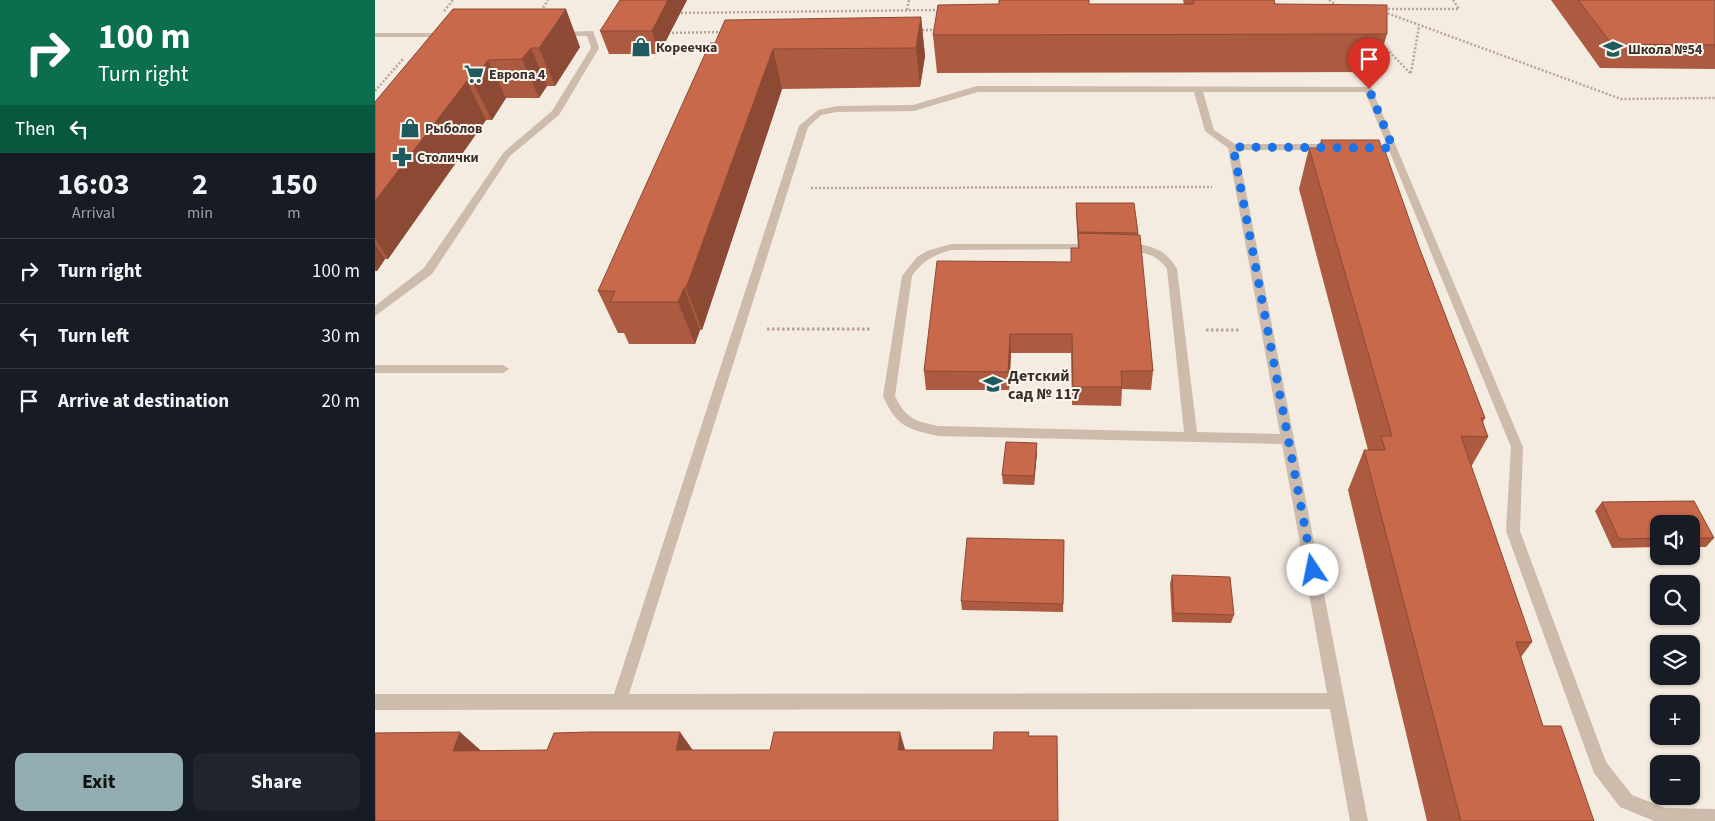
<!DOCTYPE html>
<html lang="en">
<head>
<meta charset="utf-8">
<style>
  body { margin:0; font-family:"Source Sans 3",sans-serif; background:#20242c; color:#f1f3f6; height:100vh; display:flex; flex-direction:column; font-size:19px; white-space:nowrap }
  * { box-sizing:border-box; margin:0 }
  p { font-size:16px; color:#9ea1a6 }
  .icon { flex:none; width:28px; height:28px; fill:none; stroke:currentColor; stroke-width:2; stroke-linecap:round; stroke-linejoin:round }
  .map { position:relative; flex:1; overflow:hidden }
  .details { display:flex; flex-direction:column; background:#171b24; width:375px }
  .details>* { flex:none }
  .guide { background:#0b6e4f; color:#fff; overflow:hidden }
  .controls { position:absolute; left:1275px; top:515px; display:grid; gap:10px }
  .controls a { display:grid; place-items:center; width:50px; height:50px; border-radius:10px; background:#171b24; box-shadow:0 1px 4px #0004; font-size:25px }
  .pin { position:absolute; display:grid; place-items:center; width:42px; height:42px; color:#fff; margin:-51px -21px; border-radius:50% 50% 50% 0; rotate:-45deg; box-shadow:0 0 5px #0007 }
  .pin .icon { rotate:45deg }
  .me { position:absolute; width:55px; margin:-28px; rotate:349deg; stroke-linejoin:round; filter:drop-shadow(0 0 4px #0008) }
  .turn { display:flex; align-items:center; gap:18px; height:105px; padding:0 15px; font-size:22px }
  .turn .icon { width:65px; height:65px; stroke-width:2.5 }
  .turn b { display:block; font-size:35px; line-height:42px }
  .then { display:flex; align-items:center; height:48px; padding:0 15px; background:#0003; gap:10px; font-size:19px }
  .eta { display:flex; justify-content:space-evenly; align-items:center; height:85px; text-align:center }
  .eta b { font-size:30px; font-weight:700; line-height:35px }
  .cta { display:flex; gap:10px; margin-top:auto; padding:10px 15px }
  .cta a { flex:1; height:58px; border-radius:10px; background:#92aeb2; color:#111; font-size:20px; font-weight:700; line-height:58px; text-align:center }
  .cta a+a { background:#20242c; color:#f1f3f6 }
  ul { padding:0; list-style:none }
  li { display:flex; align-items:center; gap:15px; height:65px; padding:0 15px; border-top:1px solid #363941 }
  li div { flex:1 }
  li b { display:block; font-size:19px }
  li em { font-style:normal }
  main { display:flex; flex:1; min-height:0 }
  .map>svg:first-child { display:block }
  .lines { fill:none; stroke-linecap:round; stroke-linejoin:round }
  .path-far1 { stroke:#b9a596; stroke-width:2.5; stroke-dasharray:2 2; stroke-linecap:butt }
  .path { stroke:#b9a596; stroke-width:3; stroke-dasharray:2.5 2.5; stroke-linecap:butt }
  .minor { fill:#cdbbac; fill-rule:evenodd }
  .wall { fill:#ac5a40 }
  .shaded-wall { fill:#8c4a34 }
  .building { fill:#c8694b; stroke:#8c4a34 }
  .route { stroke:#1a73e8; stroke-width:9; stroke-dasharray:0 16.2 }
  .labels { text-anchor:middle; stroke-width:4; stroke-linejoin:round; paint-order:stroke }
  .far-poi-label { font-size:14px; font-weight:bold; fill:#3b302b; stroke:#fbf5ee; text-anchor:start }
  .poi-label { font-size:16px; font-weight:bold; fill:#3b302b; stroke:#fbf5ee; text-anchor:start }
</style>
</head>
<body>
<main>
<section class="details">
<div class="guide">
<div class="turn"><svg class="icon" aria-label="right" viewBox="0 0 24 24"><path d="M7 20v-9h11M14 6l5 5-5 5"/></svg><div><b>100 m</b>Turn right</div></div>
<div class="then">Then<svg class="icon" aria-label="left" viewBox="0 0 24 24"><path d="M17 20v-9H6M10 6l-5 5 5 5"/></svg></div>
</div>
<div class="eta">
<div><b>16:03</b><p>Arrival</p></div>
<div><b>2</b><p>min</p></div>
<div><b>150</b><p>m</p></div>
</div>
<ul>
<li><svg class="icon" aria-label="right" viewBox="0 0 24 24"><path d="M7 20v-9h11M14 6l5 5-5 5"/></svg><div><b>Turn right</b></div><em>100 m</em></li>
<li><svg class="icon" aria-label="left" viewBox="0 0 24 24"><path d="M17 20v-9H6M10 6l-5 5 5 5"/></svg><div><b>Turn left</b></div><em>30 m</em></li>
<li><svg class="icon" aria-label="arrive" viewBox="0 0 24 24"><path d="M6 21V4h12l-3 4 3 4H6"/></svg><div><b>Arrive at destination</b></div><em>20 m</em></li>
</ul>
<div class="cta"><a>Exit</a><a>Share</a></div>
</section>
<div class="map">
<svg width="1340" height="821" viewBox="0 0 1340 821">
  <rect width="100%" height="100%" fill="#f4ebe1"/>
  <g class="lines">
    <path class="path-far1" d="M954,0L964,7
      M1009,9H1084L1078,0
      M532,10L534,0
      M69,11L78,0
      M166,11L173,0
      M1009,12L1246,99L1340,98
      M302,13L566,10
      M543,30H562
      M293,33L349,32
      M1006,43L1036,74
      M1036,73L1044,26
      M0,91L28,59
      M436,188L837,187"/>
    <path class="path" d="M392,329H496
      M831,330H865"/>
    <path class="minor" d="M218,31L224,48L184,115L135,156L57,274L0,316V306L49,268L129,152L177,111L216,48L212,36H182V32Z
      M0,33H72L76,35L72,37H0Z
      M602,86L996,87L1148,447L1145,531L1231,762L1257,795L1290,808L1340,809V821H1279L1245,807L1219,773L1131,531L1136,447L990,92H828L839,130L860,144H960L965,147L960,150H863L993,821H975L955,709L0,710V694H239L424,126L443,110L462,106L538,105ZM603,92H819L830,131L853,148L905,434L822,432L802,269C798,262 793,256 787,252C777,246 754,239 746,247C756,257 775,245 792,269L809,432L563,426C540,421 531,419 520,396L537,276C547,261 559,255 576,250L722,249L723,247L718,244H576L552,251L542,257L527,276L508,396C521,426 532,429 563,436L907,444L952,693L254,694L433,127L446,115L462,112L539,111Z
      M0,365H128L134,369L128,373H0Z"/>
  </g>
  <path class="wall" d="M245,0H312L284,54H234L225,31Z
    M808,0H899L900,4L1012,34L1001,72L562,73L558,35L714,4H809Z
    M1176,0H1340V69L1225,68Z
    M78,9L205,47L180,86H172L164,98H131L117,120H111L13,259H10L2,271H0V102Z
    M546,17L550,56L545,87L407,89L327,330H325L320,344H254L249,333H243L223,291L340,43Z
    M946,140L1044,247L1110,418L1108,422L1113,437L1096,467L1157,642L1146,657L1168,726L1219,821H1052L973,490L989,450H993L924,189L934,148H944Z
    M701,203L763,233L778,371L776,390L747,389L746,406L697,405L696,353H636L634,390H551L549,371L696,262V248H703L701,213Z
    M662,452L659,485L628,484L627,475Z
    M1319,501L1339,538L1331,547H1316V524H1284V547L1237,548L1220,511L1227,502Z
    M689,540L688,612L587,610L586,601Z
    M797,575L859,615L856,623L797,622L795,584Z"/>
  <path class="shaded-wall" d="M293,0H312L284,54L277,31Z
    M191,9L205,47L180,86L164,48Z
    M546,17L550,56L545,87L541,48Z
    M156,48L172,86L164,98L147,59Z
    M398,49L407,89L327,330L311,288Z
    M113,60L131,98L117,120L97,81Z
    M92,81L111,120L13,259L0,239V201Z
    M0,244L10,259L2,271L0,267Z
    M309,288L325,330L320,344L303,302Z
    M635,334L636,353L634,390L633,372Z
    M662,443V452L659,485V476Z
    M85,732L120,763L78,751Z
    M305,732L327,763L301,750Z
    M525,732L534,763L523,750Z"/>
  <path class="building" d="M245,0H293L277,31H225Z
    M624,0H714V4H819L818,0H899L900,4L1012,5V34L558,35L563,5L624,4Z
    M1203,0H1340V45L1237,44Z
    M78,9H191L164,48H156L147,59L113,60L97,81H92L0,201V102Z
    M546,17L541,48L398,49L311,288H309L303,302H235L240,291H223L335,43H340L350,20Z
    M946,140H1004L1008,151H1010L1044,247L1110,418H1106L1113,437L1086,436L1157,642H1141L1168,726H1186L1219,821H1086L989,450H1010L1006,436H1017L934,148H949Z
    M701,203H759L763,233L703,232Z
    M703,233L765,235L778,371H746L747,387H698L697,334H635L633,372L549,371L562,261L696,262V248H704Z
    M631,442L662,443L659,476L627,475Z
    M1319,501L1339,538H1316V524H1284V538L1244,539L1227,502Z
    M592,538L689,540L688,604L586,601Z
    M797,575L855,577L859,615L799,613Z
    M85,732L78,751L172,750L179,733L214,732H305L301,750H395L399,732H525L523,750H618L619,732H654L653,736H682L683,821H0V733Z"/>
  <g class="lines">
    <path class="route" d="M938,570L858,147L1018,148L994,89"/>
  </g>
  <defs>
    <symbol id="shop-bare" viewBox="-9 -9 18 18"><path d="M-5-2.5h2.3a2.7 3.5 0 0 1 5.4 0H5L5.5 6h-11ZM-1.5-2.5h3a1.5 2.3 0 0 0-3 0Z" fill="#1f5a5e" stroke="#fbf5ee" stroke-width="2.5" paint-order="stroke"/></symbol>
    <symbol id="school-bare" viewBox="-9 -9 18 18"><path d="M0-5L7-2L0 1L-7-2ZM-4 1L0 2.5L4 1V4Q0 6-4 4Z" fill="#1f5a5e" stroke="#fbf5ee" stroke-width="2.5" paint-order="stroke"/></symbol>
    <symbol id="supermarket-bare" viewBox="-9 -9 18 18"><path d="M-6-5.5h2.5l.6 2H6L4.5 2H-2.5L-4.4-4H-6ZM-1.5 3.2a1.3 1.3 0 1 0 .1 0ZM3 3.2a1.3 1.3 0 1 0 .1 0Z" fill="#1f5a5e" stroke="#fbf5ee" stroke-width="2.5" paint-order="stroke"/></symbol>
    <symbol id="pharmacy-bare" viewBox="-9 -9 18 18"><path d="M-2-6h4v4h4v4h-4v4h-4v-4h-4v-4h4Z" fill="#1f5a5e" stroke="#fbf5ee" stroke-width="2.5" paint-order="stroke"/></symbol>
  </defs>
  <g fill-rule="evenodd">
    <use href="#shop-bare" x="252" y="33" width="28" height="28"/>
    <use href="#school-bare" x="1224" y="35" width="28" height="28"/>
    <use href="#supermarket-bare" x="85" y="60" width="28" height="28"/>
    <use href="#shop-bare" x="21" y="114" width="28" height="28"/>
    <use href="#pharmacy-bare" x="13" y="143" width="28" height="28"/>
    <use href="#school-bare" x="604" y="370" width="28" height="28"/>
  </g>
  <g class="labels">
    <g class="far-poi-label">
      <text x="281" y="52">Кореечка</text>
      <text x="1253" y="54">Школа №54</text>
      <text x="114" y="79">Европа 4</text>
      <text x="50" y="133">Рыболов</text>
      <text x="42" y="162">Столички</text>
    </g>
    <g class="poi-label">
      <text x="633" y="381">Детский<tspan x="633" dy="18">сад № 117</tspan></text>
    </g>
  </g>
</svg>
<div class="controls">
<a><svg class="icon" aria-label="sound" viewBox="0 0 24 24"><path d="M4 9h4l5-4v14l-5-4H4zM17 9q2 3 0 6"/></svg></a>
<a><svg class="icon" aria-label="search" viewBox="0 0 24 24"><circle cx="10" cy="10" r="6"/><path d="M15 15l6 6"/></svg></a>
<a><svg class="icon" aria-label="layers" viewBox="0 0 24 24"><path d="M12 4l9 5-9 5-9-5zM3 14l9 5 9-5"/></svg></a>
<a>+</a>
<a>−</a>
</div>
<div class="pin" style="left:994px;top:89px;background:#d93025"><svg class="icon" aria-label="arrive" viewBox="0 0 24 24"><path d="M6 21V4h12l-3 4 3 4H6"/></svg></div>
<svg class="me" style="left:938px;top:570px" viewBox="-20 -20 40 40"><circle r="19" fill="#fff"/><path d="M0-13L10 11 0 6-10 11z" fill="#1a73e8"/></svg>
</div>
</main>
</body>
</html>
